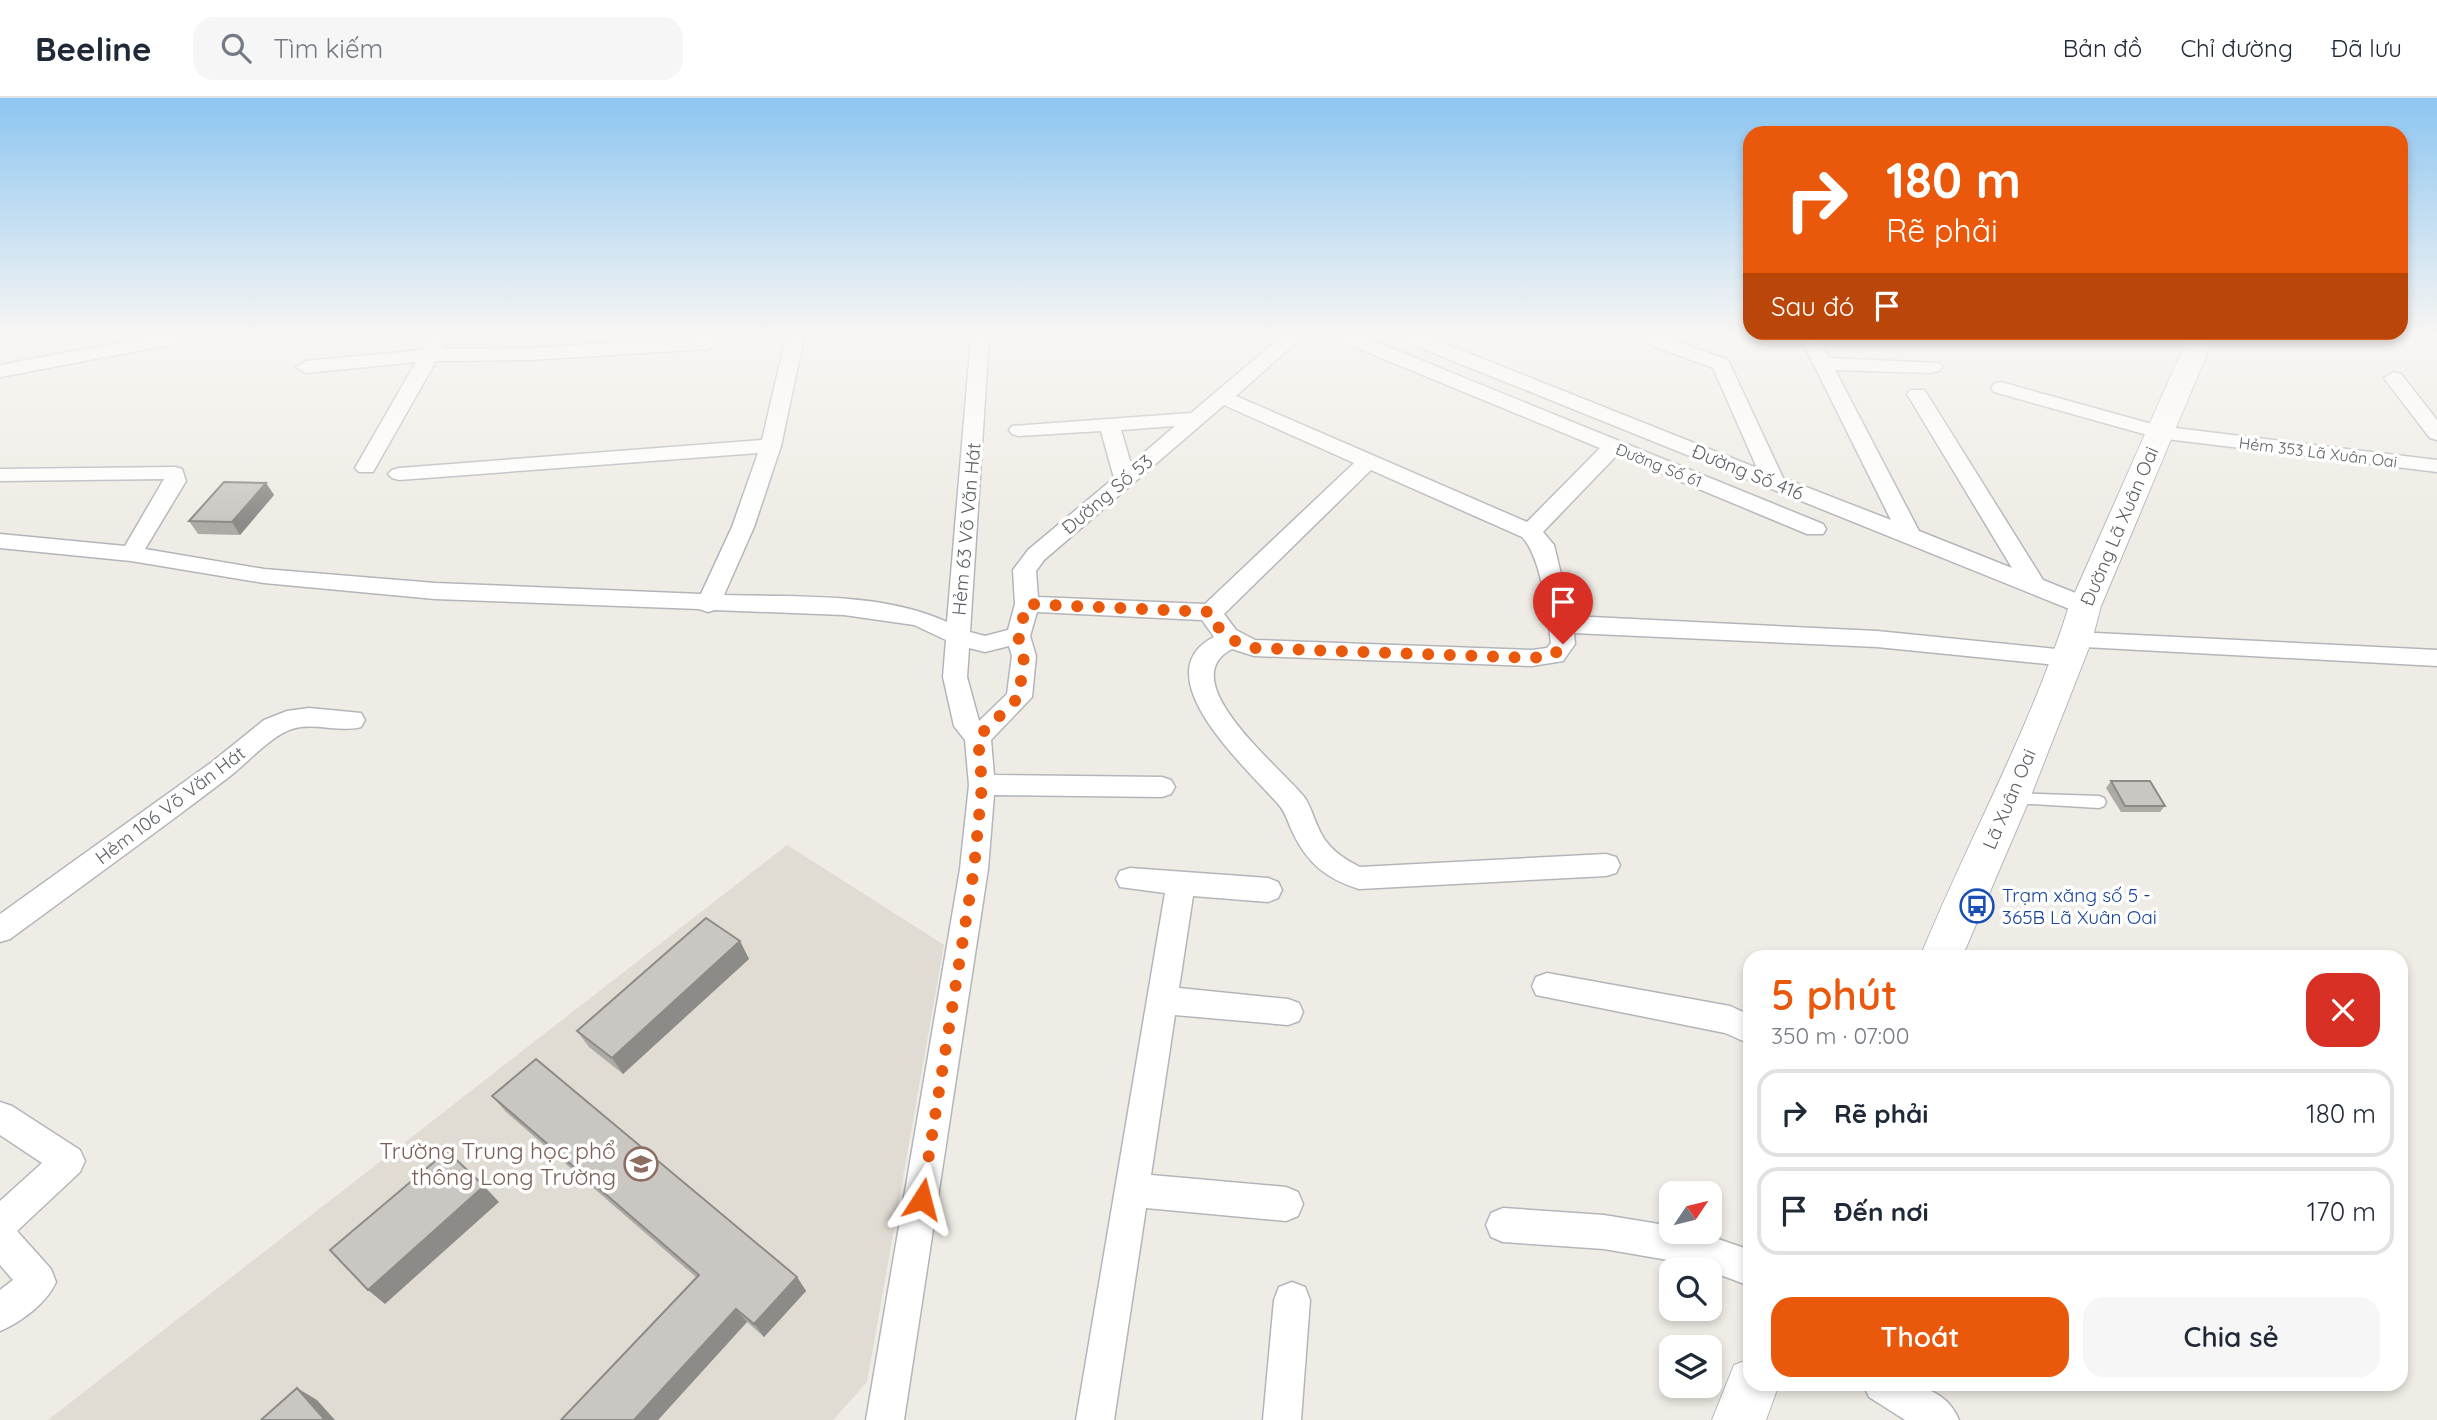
<!DOCTYPE html>
<html lang="vi">
<head>
<meta charset="utf-8">
<style>
  body { margin:0; font-family:Quicksand,sans-serif; background:#f6f6f7; color:#1f2937; height:100vh; display:flex; flex-direction:column; font-size:26px; white-space:nowrap }
  * { box-sizing:border-box; margin:0 }
  p { font-size:23px; color:#747a83 }
  .icon { flex:none; width:38px; height:38px; fill:none; stroke:currentColor; stroke-width:2; stroke-linecap:round; stroke-linejoin:round }
  .map { position:relative; flex:1; overflow:hidden }
  .drawer { position:absolute; left:1743px; top:852px; width:665px; height:441px; display:flex; flex-direction:column; background:#fff; border-radius:21px; box-shadow:0 4px 10px #0003 }
  .drawer>* { flex:none }
  .top-card { position:absolute; left:1743px; top:28px; width:665px; height:214px; border-radius:21px; box-shadow:0 4px 10px #0003; background:#ea580c; color:#fff; overflow:hidden }
  .needle { width:46px; rotate:55deg }
  .buttons { position:absolute; left:1659px; top:1083px; display:grid; gap:14px }
  .buttons a { display:grid; place-items:center; width:63px; height:63px; border-radius:14px; background:#fff; box-shadow:0 4px 10px #0003; font-size:35px }
  .pin { position:absolute; display:grid; place-items:center; width:60px; height:60px; color:#fff; margin:-72px -30px; border-radius:50% 50% 50% 0; rotate:-45deg; box-shadow:0 0 7px #0007 }
  .pin .icon { rotate:45deg }
  .me { position:absolute; width:77px; margin:-38px; rotate:9deg; stroke-linejoin:round; filter:drop-shadow(0 0 5px #0008) }
  .turn { display:flex; align-items:center; gap:24px; height:147px; padding:0 28px; font-size:32px }
  .turn .icon { width:91px; height:91px; stroke-width:2.5 }
  .turn b { display:block; font-size:49px; line-height:60px }
  .then { display:flex; align-items:center; height:66px; padding:0 28px; background:#0003; gap:14px; font-size:26px }
  .round { display:grid; place-items:center; flex:none; width:74px; height:74px; border-radius:21px; background:#f6f6f7 }
  .overview { display:flex; align-items:center; justify-content:space-between; height:119px; padding:0 28px }
  h1 { font-size:42px; font-weight:600; line-height:52px; color:#ea580c }
  .button { display:flex; gap:14px; margin-top:auto; padding:14px 28px }
  .button a { flex:1; height:80px; border-radius:21px; background:#ea580c; color:#fff; font-size:28px; font-weight:600; line-height:80px; text-align:center }
  .button a+a { background:#f6f6f7; color:#1f2937 }
  ul { padding:0; list-style:none }
  li { display:flex; align-items:center; gap:21px; height:88px; margin:0 14px 10px; padding:0 14px; border:4px solid #e0e1e3; border-radius:21px }
  li div { flex:1 }
  li b { display:block; font-size:26px }
  li em { font-style:normal }
  header { display:flex; align-items:center; gap:42px; box-sizing:border-box; height:98px; padding:0 35px; background:#fff; border-bottom:2px solid #e0e1e3 }
  header strong { font-size:33px }
  nav { display:flex; gap:38px; margin-inline-start:auto; font-size:24px }
  .search { width:490px; height:63px; background:#f6f6f7; display:flex; align-items:center; gap:18px; box-sizing:border-box; padding:0 24px; border-radius:21px; color:#747a83; font-size:26px }
  .map>svg:first-child { display:block }
  .education { fill:#e0dbd3 }
  .lines { fill:none; stroke-linecap:round; stroke-linejoin:round }
  .service-casing { stroke:#b2b6ba; stroke-width:3 }
  .minor-casing { stroke:#b2b6ba; stroke-width:3 }
  .secondary-casing { stroke:#b4b8bd; stroke-width:2 }
  .service { fill:#fff; fill-rule:evenodd }
  .minor { fill:#fff; fill-rule:evenodd }
  .secondary { fill:#fff; fill-rule:evenodd }
  .wall { fill:#aeaba7 }
  .shaded-wall { fill:#8d8b88 }
  .building { fill:#cac7c2; stroke:#8d8b88; stroke-width:2 }
  .route { stroke:#ea580c; stroke-width:12; stroke-dasharray:0 21.6 }
  .labels { text-anchor:middle; stroke-width:7; stroke-linejoin:round; paint-order:stroke }
  .far-street-label { font-size:16px; fill:#5d6266; stroke:#fff }
  .street-label { font-size:19px; fill:#5d6266; stroke:#fff }
  .transit-label { font-size:19px; fill:#164399; stroke:#fff; text-anchor:start }
  .near-education-label { font-size:23px; fill:#785e54; stroke:#fff; text-anchor:end }
</style>
</head>
<body>
<header>
<strong>Beeline</strong>
<div class="search"><svg class="icon" aria-label="search" viewBox="0 0 24 24"><circle cx="10" cy="10" r="6"/><path d="M15 15l6 6"/></svg>Tìm kiếm</div>
<nav><a>Bản đồ</a><a>Chỉ đường</a><a>Đã lưu</a></nav>
</header>
<div class="map">
<svg width="2437" height="1322" viewBox="0 0 2437 1322">
  <rect width="100%" height="100%" fill="#efece5"/>
  <path class="education" d="M787,747L944,847L867,1284L833,1322H48Z"/>
  <g class="lines">
    <defs>
      <path id="service" d="M2013,695L2099,698L2104,700L2106,704L2104,708L2099,710L2013,705L2008,704L2006,700L2008,696Z"/>
      <path id="minor" d="M149,239H189L180,245L0,279V267Z
        M430,239H449L443,251L530,250L708,239L717,245L708,251L530,262L436,263L373,374H359L355,370L416,264L306,275L296,269L306,263L423,252Z
        M786,239H804L781,348L754,429L724,497C794,499 883,494 947,524L971,239H989L970,534L985,538L1008,532L1015,506L1013,472L1028,452L1114,380L1101,333L1019,338L1012,336L1009,332L1012,328L1191,315L1281,239H1302L1236,298L1527,424L1600,350L1340,243L1338,239H1364L1823,426L1826,431L1823,436H1807L1617,357L1543,434L1554,447L1571,518L1877,533L2066,552L2075,554L2078,560L2075,566L2066,568L1877,549L1574,535L1575,546L1563,563L1532,568L1254,558L1232,551C1170,583 1284,672 1305,700C1311,709 1313,719 1318,729C1326,749 1342,760 1360,769L1606,756L1616,759L1620,767L1616,775L1606,778L1359,791C1327,781 1308,766 1293,735C1288,725 1286,715 1279,707C1251,674 1140,577 1214,539L1202,522L1037,514L1030,538L1036,558L1032,599L991,642L994,677L1162,679L1171,682L1175,689L1171,696L1162,699L994,697L988,771L904,1322H866L960,771L969,687L965,642L954,628L943,579L946,542L914,527L844,517L715,512L708,514L699,511L435,501L264,485L131,463L0,450V436L125,448L164,381L0,383V371L175,369L182,371L186,383L145,451L264,471L435,485L701,496L732,429L758,355L399,382L392,380L388,376L392,372L399,370L762,342ZM1224,307L1354,365L1205,506L1038,499L1036,473L1044,462ZM1175,328L1131,366L1121,332ZM1371,372L1522,439C1541,458 1548,516 1551,545L1547,550L1532,552L1255,542L1236,532L1224,516ZM1009,548L1012,558L1007,596L979,623L967,579L969,550L985,554Z
        M1402,239H1428L1757,370L1713,270L1640,243L1638,239H1665L1728,262L1783,380L1891,422L1800,239H1819L1829,260L1939,265L1942,269L1939,273L1932,275L1835,272L1919,433L2012,470L1907,296L1910,292H1924L1927,296L2043,482L2093,502L2097,508L2093,514L2085,516L2077,514L1404,243Z
        M2394,274L2401,276L2437,322V342L2430,340L2384,280Z
        M2001,284L2159,328L2437,362V374L2158,340L1994,294L1991,290L1994,286Z
        M2075,534L2437,552V568L2066,548L2063,542L2066,536Z
        M309,610L361,615L365,622L361,629C339,635 315,624 292,631C272,637 246,666 229,679C157,734 83,787 10,841L0,844V816L212,664L264,622L287,613Z
        M1130,770L1268,780L1278,784L1282,792L1278,800L1268,804L1193,798L1179,890L1288,901L1299,905L1303,914L1299,923L1288,927L1175,917L1151,1077L1286,1089L1298,1094L1303,1106L1298,1118L1286,1123L1146,1110L1114,1322H1076L1165,795L1120,789L1116,781L1120,773Z
        M1547,875L1730,908L1750,917V946L1725,935L1536,897L1532,888L1536,879Z
        M0,1004L12,1008L80,1052L85,1063L80,1074L17,1133L51,1171L56,1184C47,1205 21,1224 0,1233V1192L13,1182L0,1167V1103L42,1065L0,1037Z
        M1503,1110L1604,1117L1671,1128V1134H1698L1750,1152V1188L1691,1166L1604,1151L1503,1144L1491,1139L1486,1127L1491,1115Z
        M1292,1184L1305,1189L1310,1202L1301,1322H1263L1274,1202L1279,1189Z
        M1863,1286C1899,1286 1943,1282 1959,1322H1905L1869,1299Z"/>
      <path id="secondary" d="M2188,239H2214L2101,508L2092,542L2030,700L1962,859H1920C1968,742 2031,630 2069,508Z
        M1750,1261V1286H1779L1766,1322H1712L1734,1267Z"/>
    </defs>
    <use href="#service" class="service-casing"/>
    <use href="#minor" class="minor-casing"/>
    <use href="#secondary" class="secondary-casing"/>
    <use href="#service" class="service"/>
    <use href="#minor" class="minor"/>
    <use href="#secondary" class="secondary"/>
  </g>
  <path class="wall" d="M266,385L274,397L240,437L198,436L189,423Z
    M2111,683L2165,708L2160,714H2121L2106,690Z
    M740,843L749,861L623,976L589,949L577,933Z
    M492,998L797,1179L806,1193L764,1239L747,1224L658,1322H561L697,1180L506,1014Z"/>
  <path class="shaded-wall" d="M266,385L274,397L240,437L232,424Z
    M740,843L749,861L623,976L612,960Z
    M484,1088L499,1104L385,1206L368,1192Z
    M797,1179L806,1193L764,1239L754,1226Z
    M736,1211L747,1224L658,1322H634Z
    M297,1290L317,1302L335,1322H325Z"/>
  <path class="building" d="M224,384L266,385L232,424L189,423Z
    M2111,683H2150L2165,708H2125Z
    M706,820L740,843L612,960L577,933Z
    M536,961L797,1179L754,1226L736,1211L634,1322H561L699,1177L492,998Z
    M447,1053L484,1088L368,1192L330,1152Z
    M297,1290L325,1322H261Z"/>
  <linearGradient id="sky" x2="0" y2="1"><stop stop-color="#8dc6f1"/><stop offset="0.56" stop-color="#f8f6f3"/><stop offset="1" stop-color="#f8f6f3" stop-opacity="0"/></linearGradient>
  <rect width="2437" height="424" fill="url(#sky)"/>
  <g class="lines">
    <path class="route" d="M922,1101L974,771L982,687L978,639L1019,599L1024,558L1018,538L1027,506L1211,514C1219,537 1231,543 1254,550L1532,560L1554,557L1563,546"/>
  </g>
  <defs>
    <symbol id="bus-ring" viewBox="-11 -11 22 22"><circle r="9.5" fill="#fff" stroke="#1a4fb4" stroke-width="1.5"/><path d="M-5-6H5V4H4V6H2V4H-2V6H-4V4H-5ZM-3.5-4V0h7V-4ZM-3.5 1.2v1.5H-2V1.2ZM2 1.2v1.5H3.5V1.2Z" fill="#1a4fb4"/></symbol>
    <symbol id="school-ring" viewBox="-11 -11 22 22"><circle r="9.5" fill="#fff" stroke="#8d6e63" stroke-width="1.5"/><path d="M0-5L7-2L0 1L-7-2ZM-4 1L0 2.5L4 1V4Q0 6-4 4Z" fill="#8d6e63"/></symbol>
  </defs>
  <g fill-rule="evenodd">
    <use href="#bus-ring" x="1958" y="789" width="38" height="38"/>
    <use href="#school-ring" x="622" y="1047" width="38" height="38"/>
  </g>
  <g class="labels">
    <g class="far-street-label">
      <text transform="translate(2318 354) rotate(7)" y="6">Hẻm 353 Lã Xuân Oai</text>
      <text transform="translate(1659 367) rotate(22)" y="6">Đường Số 61</text>
    </g>
    <g class="street-label">
      <text transform="translate(1748 374) rotate(22)" y="7">Đường Số 416</text>
      <text transform="translate(1107 396) rotate(-40)" y="7">Đường Số 53</text>
      <text transform="translate(2119 428) rotate(-67)" y="7">Đường Lã Xuân Oai</text>
      <text transform="translate(966 431) rotate(-85)" y="7">Hẻm 63 Võ Văn Hát</text>
      <text transform="translate(2009 701) rotate(-67)" y="7">Lã Xuân Oai</text>
      <text transform="translate(170 707) rotate(-37)" y="7">Hẻm 106 Võ Văn Hát</text>
    </g>
    <g class="transit-label">
      <text x="2002" y="804">Trạm xăng số 5 -<tspan x="2002" dy="22">365B Lã Xuân Oai</tspan></text>
    </g>
    <g class="near-education-label">
      <text x="616" y="1061">Trường Trung học phổ<tspan x="616" dy="26">thông Long Trường</tspan></text>
    </g>
  </g>
</svg>
<div class="buttons">
<a><svg class="needle" viewBox="-14 -14 28 28"><path d="M0-13l5 13h-10z" fill="#e53935"/><path d="M0 13l5-13h-10z" fill="#747a83"/></svg></a>
<a><svg class="icon" aria-label="search" viewBox="0 0 24 24"><circle cx="10" cy="10" r="6"/><path d="M15 15l6 6"/></svg></a>
<a><svg class="icon" aria-label="layers" viewBox="0 0 24 24"><path d="M12 4l9 5-9 5-9-5zM3 14l9 5 9-5"/></svg></a>
</div>
<div class="pin" style="left:1563px;top:546px;background:#d93025"><svg class="icon" aria-label="arrive" viewBox="0 0 24 24"><path d="M6 21V4h12l-3 4 3 4H6"/></svg></div>
<svg class="me" style="left:922px;top:1101px" viewBox="-20 -20 40 40"><path d="M0-17L14 15 0 8-14 15z" fill="#ea580c" stroke="#fff" stroke-width="4"/></svg>
<div class="top-card">
<div class="turn"><svg class="icon" aria-label="right" viewBox="0 0 24 24"><path d="M7 20v-9h11M14 6l5 5-5 5"/></svg><div><b>180 m</b>Rẽ phải</div></div>
<div class="then">Sau đó<svg class="icon" aria-label="arrive" viewBox="0 0 24 24"><path d="M6 21V4h12l-3 4 3 4H6"/></svg></div>
</div>
<section class="drawer">
<div class="overview"><div><h1>5 phút</h1><p>350 m · 07:00</p></div><a class="round" style="background:#d93025;color:#fff"><svg class="icon" aria-label="close" viewBox="0 0 24 24"><path d="M6 6l12 12M18 6L6 18"/></svg></a></div>
<ul>
<li><svg class="icon" aria-label="right" viewBox="0 0 24 24"><path d="M7 20v-9h11M14 6l5 5-5 5"/></svg><div><b>Rẽ phải</b></div><em>180 m</em></li>
<li><svg class="icon" aria-label="arrive" viewBox="0 0 24 24"><path d="M6 21V4h12l-3 4 3 4H6"/></svg><div><b>Đến nơi</b></div><em>170 m</em></li>
</ul>
<div class="button"><a>Thoát</a><a>Chia sẻ</a></div>
</section>
</div>
</body>
</html>
